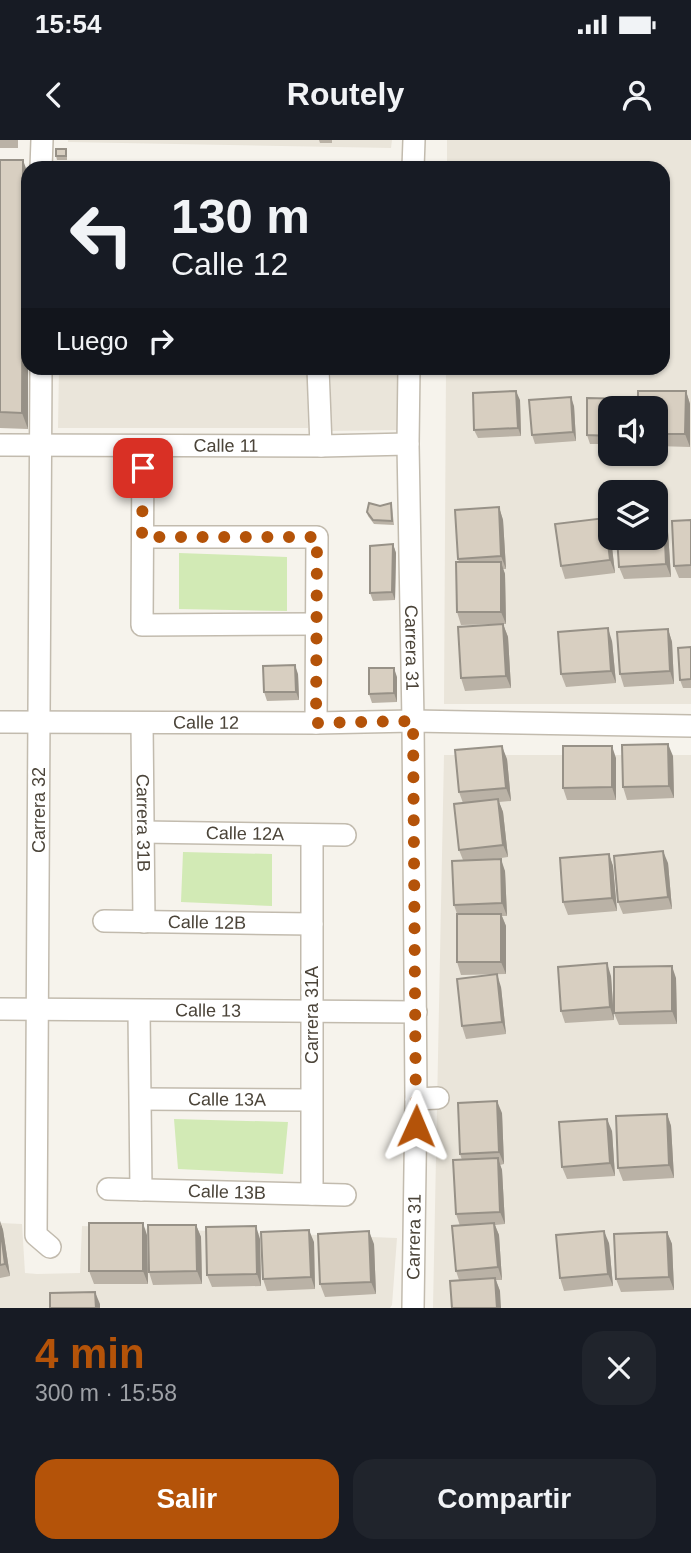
<!DOCTYPE html>
<html lang="es">
<head>
<meta charset="utf-8">
<style>
  body { margin:0; font-family:Arial,sans-serif; background:#20242c; color:#f1f3f6; height:100vh; display:flex; flex-direction:column; font-size:26px; white-space:nowrap }
  * { box-sizing:border-box; margin:0 }
  p { font-size:23px; color:#9ea1a6 }
  .icon { flex:none; width:38px; height:38px; fill:none; stroke:currentColor; stroke-width:2; stroke-linecap:round; stroke-linejoin:round }
  .map { position:relative; height:1168px; overflow:hidden }
  .sheet { display:flex; flex-direction:column; background:#171b24; flex:1 }
  .sheet>* { flex:none }
  .top-card { position:absolute; left:21px; top:21px; width:649px; height:214px; border-radius:21px; box-shadow:0 2px 5px #0004; background:#171b24; color:#f1f3f6; overflow:hidden }
  .buttons { position:absolute; left:598px; top:256px; display:grid; gap:14px }
  .buttons a { display:grid; place-items:center; width:70px; height:70px; border-radius:14px; background:#171b24; box-shadow:0 2px 5px #0004; font-size:35px }
  .pin { position:absolute; display:grid; place-items:center; width:60px; height:60px; color:#fff; margin:-30px; border-radius:14px; box-shadow:0 4px 10px #0006 }
  .me { position:absolute; width:77px; margin:-38px; rotate:1deg; stroke-linejoin:round; filter:drop-shadow(0 0 5px #0008) }
  .turn { display:flex; align-items:center; gap:24px; height:147px; padding:0 35px; font-size:32px }
  .turn .icon { width:91px; height:91px; stroke-width:2.5 }
  .turn b { display:block; font-size:49px; line-height:60px }
  .then { display:flex; align-items:center; height:66px; padding:0 35px; background:#0003; gap:14px; font-size:26px }
  .round { display:grid; place-items:center; flex:none; width:74px; height:74px; border-radius:21px; background:#20242c }
  .headline { display:flex; align-items:center; justify-content:space-between; height:119px; padding:0 35px }
  h1 { font-size:42px; font-weight:700; line-height:52px; color:#b45309 }
  .action { display:flex; gap:14px; margin-top:auto; padding:14px 35px }
  .action a { flex:1; height:80px; border-radius:21px; background:#b45309; color:#fff; font-size:28px; font-weight:700; line-height:80px; text-align:center }
  .action a+a { background:#20242c; color:#f1f3f6 }
  .status { display:flex; justify-content:space-between; align-items:center; height:49px; padding:0 35px; background:#171b24; direction:ltr }
  .status svg { height:19px; fill:currentColor }
  header { display:flex; justify-content:space-between; align-items:center; height:91px; padding:0 35px; background:#171b24; font-size:32px; font-weight:700 }
  .map>svg:first-child { display:block }
  .residential { fill:#eae5da; fill-rule:evenodd }
  .park { fill:#d2eab5 }
  .lines { fill:none; stroke-linecap:round; stroke-linejoin:round }
  .minor-casing { stroke:#c2bbae; stroke-width:24 }
  .minor { stroke:#fff; stroke-width:21 }
  .wall { fill:#bab2a6 }
  .shaded-wall { fill:#979187 }
  .building { fill:#d8cfc1; stroke:#979187; stroke-width:2 }
  .route { stroke:#b45309; stroke-width:12; stroke-dasharray:0 21.6 }
  .labels { text-anchor:middle; stroke-width:7; stroke-linejoin:round; paint-order:stroke }
  .street-label { font-size:18px; fill:#4b4439; stroke:#fff }
</style>
</head>
<body>
<div class="status"><b>15:54</b><svg viewBox="0 0 49 12"><path d="M0 12V9h3v3zM5 12V6h3v6zM10 12V3h3v9zM15 12V0h3v12zM26 1h20v11H26zM47 4h2v5h-2z"/></svg></div>
<header><svg class="icon" aria-label="back" viewBox="0 0 24 24"><path d="M15 5l-7 7 7 7"/></svg>Routely<svg class="icon" aria-label="person" viewBox="0 0 24 24"><circle cx="12" cy="8" r="4"/><path d="M4 21q1-7 8-7t8 7"/></svg></header>
<div class="map">
<svg width="691" height="1168" viewBox="0 0 691 1168">
  <rect width="100%" height="100%" fill="#f6f3ec"/>
  <path class="residential" d="M68,0H392L391,8L68,2Z
    M447,0H691V564H444L446,228H663V28H447ZM611,268H656V313H611ZM611,352H656V397H611Z
    M59,228H307L308,288H58Z
    M331,228H399V290L330,291Z
    M444,615H691V1168H433Z
    M0,1083L22,1084L25,1133L37,1134L80,1133L82,1086L397,1098L392,1165L390,1168H0Z"/>
  <path class="park" d="M179,413L287,417V471L179,469Z
    M183,712L272,714V766L181,762Z
    M174,979L288,982L283,1034L178,1029Z"/>
  <g class="lines">
    <defs>
      <g id="minor">
        <path d="M41,28L42,0"/>
        <path d="M413,28L414,0"/>
        <path d="M41,228L36,1095L50,1107"/>
        <path d="M318,228L321,306"/>
        <path id="s1" d="M409,228L408,304L413,581L416,959L413,1168"/>
        <path id="s2" d="M0,305L321,306L408,304"/>
        <path d="M143,306L142,485L316,484"/>
        <path d="M143,397H317L316,583"/>
        <path id="s3" d="M0,582L316,583L413,581L691,586"/>
        <path id="s4" d="M142,583L144,782"/>
        <path id="s5" d="M143,692L345,695"/>
        <path id="s6" d="M104,781L312,784"/>
        <path id="s7" d="M0,869L416,872"/>
        <path d="M139,871L141,1050"/>
        <path id="s8" d="M141,959L311,960"/>
        <path d="M416,959L438,958"/>
        <path id="s9" d="M108,1049L345,1055"/>
        <path d="M312,1054V695"/>
      </g>
    </defs>
    <use href="#minor" class="minor-casing"/>
    <use href="#minor" class="minor"/>
  </g>
  <path class="wall" d="M0,0H18V8H0Z
    M319,0H332V3H320Z
    M67,13V20H57L56,16Z
    M0,20L28,289L0,288Z
    M686,251L690,264V307L656,306V268Z
    M587,258L630,259L633,268H611V304H590L587,295Z
    M520,260L521,296L478,298L474,290Z
    M574,266L576,301L535,304L532,295Z
    M392,367L394,385L374,384L368,376L367,372Z
    M499,367L503,380L506,429H503L505,434L506,484H503L508,497L511,548L465,551L461,538L501,484L461,485L457,472L459,422L458,419Z
    M691,380V438H679L674,426Z
    M610,390L615,433L565,439L561,426Z
    M668,392L671,437L624,439L619,427Z
    M393,404L396,413L395,460L373,461L370,453Z
    M668,489L672,502L674,544L624,547L620,534Z
    M612,501L616,543L566,547L561,534Z
    M691,507V548H683L680,540Z
    M298,534L299,560L267,561L264,552Z
    M397,537V562L372,563L369,554Z
    M673,616L674,658L627,660L623,647Z
    M616,618V660H567L563,648Z
    M507,619L511,661L499,662L503,672L508,717L494,719L505,731L507,776H502L506,786V834L461,835L457,822V774L454,765L463,720L459,710L463,663L459,652Z
    M609,714L613,726L617,771L568,775L563,762Z
    M668,723L672,769L623,774L618,762Z
    M611,836L614,880L565,883L561,871Z
    M676,838L677,884L619,885L614,873Z
    M501,847L506,894L466,899L462,886Z
    M502,973L504,1024L500,1025L502,1030L505,1084L495,1085L499,1095L502,1140H496L500,1151L459,1140L456,1131L460,1086L456,1074L462,1020L460,1014Z
    M667,974L671,986L674,1038L623,1041L618,1028Z
    M612,991L615,1036L567,1039L562,1027Z
    M0,1081L3,1090L10,1136L0,1138Z
    M196,1085L201,1097L202,1144L153,1145L149,1132Z
    M667,1092L672,1104L674,1150L621,1152L616,1139Z
    M147,1095L148,1144H94L89,1131Z
    M260,1099L261,1146L212,1147L207,1135Z
    M314,1102L315,1149L267,1151L263,1139Z
    M609,1103L613,1146L564,1151L560,1138Z
    M374,1104L376,1154L325,1157L320,1144Z"/>
  <path class="shaded-wall" d="M23,20L28,34V289L22,273Z
    M516,251L520,260L521,296L518,288Z
    M686,251L690,264V307L685,294Z
    M571,257L574,266L576,301L573,292Z
    M499,367L503,380L506,429L501,416Z
    M605,378L610,390L615,433L610,420Z
    M664,379L668,392L671,437L666,424Z
    M393,404L396,413L395,460L392,452Z
    M501,422L505,434L506,484L501,472Z
    M503,484L508,497L511,548L506,536Z
    M608,488L612,501L616,543L611,531Z
    M668,489L672,502L674,544L670,531Z
    M295,525L298,534L299,560L296,552Z
    M394,528L397,537V562L394,553Z
    M668,604L673,616L674,658L669,646Z
    M502,606L507,619L511,661L506,648Z
    M612,606L616,618V660L612,647Z
    M498,659L503,672L508,717L503,705Z
    M663,711L668,723L672,769L668,757Z
    M609,714L613,726L617,771L612,758Z
    M501,719L505,731L507,776L502,763Z
    M501,774L506,786V834L501,822Z
    M607,823L611,836L614,880L610,867Z
    M672,826L676,838L677,884L672,871Z
    M497,834L501,847L506,894L502,882Z
    M497,961L502,973L504,1024L499,1012Z
    M667,974L671,986L674,1038L669,1025Z
    M607,979L612,991L615,1036L610,1023Z
    M498,1018L502,1030L505,1084L500,1072Z
    M0,1081L3,1090L10,1136L5,1124Z
    M143,1083L147,1095L148,1144L143,1131Z
    M494,1083L499,1095L502,1140L498,1127Z
    M196,1085L201,1097L202,1144L197,1131Z
    M256,1086L260,1099L261,1146L257,1134Z
    M309,1090L314,1102L315,1149L311,1137Z
    M369,1091L374,1104L376,1154L371,1142Z
    M604,1091L609,1103L613,1146L608,1134Z
    M667,1092L672,1104L674,1150L669,1137Z
    M495,1138L500,1151L501,1168H497Z
    M95,1152L100,1164V1168H96Z"/>
  <path class="building" d="M56,9H66V16H56Z
    M0,20H23L22,273L0,272Z
    M516,251L518,288L474,290L473,253Z
    M638,251H686L685,294H656V268H638Z
    M571,257L573,292L532,295L529,260Z
    M587,258L630,259V268H611V296L587,295Z
    M369,363L380,366L391,363L392,381L373,380L367,372Z
    M499,367L501,416L458,419L455,370Z
    M605,378L610,420L561,426L555,384Z
    M656,379H664L666,424L619,427L617,397H656Z
    M691,380V425L674,426L672,381Z
    M393,404L392,452L370,453V406Z
    M456,422H501V472H457Z
    M503,484L506,536L461,538L458,487Z
    M608,488L611,531L561,534L558,492Z
    M668,489L670,531L620,534L617,492Z
    M691,507V539L680,540L678,508Z
    M295,525L296,552H264L263,526Z
    M369,528H394V553L369,554Z
    M668,604L669,646L623,647L622,605Z
    M502,606L506,648L459,652L455,610Z
    M563,606H612V647L563,648Z
    M498,659L503,705L459,710L454,664Z
    M663,711L668,757L618,762L614,716Z
    M609,714L612,758L563,762L560,718Z
    M501,719L502,763L454,765L452,721Z
    M457,774H501V822H457Z
    M607,823L610,867L561,871L558,827Z
    M672,826V871L614,873V827Z
    M497,834L502,882L462,886L457,839Z
    M497,961L499,1012L460,1014L458,963Z
    M667,974L669,1025L618,1028L616,976Z
    M607,979L610,1023L562,1027L559,982Z
    M498,1018L500,1072L456,1074L453,1020Z
    M89,1083H143V1131H89Z
    M494,1083L498,1127L456,1131L452,1086Z
    M148,1085H196L197,1131L149,1132Z
    M0,1086L5,1124L0,1125Z
    M256,1086L257,1134L207,1135L206,1087Z
    M309,1090L311,1137L263,1139L261,1092Z
    M369,1091L371,1142L320,1144L318,1094Z
    M604,1091L608,1134L560,1138L556,1095Z
    M667,1092L669,1137L616,1139L614,1094Z
    M495,1138L497,1168H452L450,1141Z
    M95,1152L96,1168H50V1153Z"/>
  <g class="lines">
    <path class="route" d="M143,328L142,397H317L316,583L413,581L416,986"/>
  </g>
  <g class="labels">
    <g class="street-label">
      <text dy="6" stroke="none"><textPath href="#s2" startOffset="226">Calle 11</textPath></text>
      <text dy="6" stroke="none"><textPath href="#s1" startOffset="280">Carrera 31</textPath></text>
      <text dy="6" stroke="none"><textPath href="#s3" startOffset="206">Calle 12</textPath></text>
      <text transform="translate(39 670) rotate(-90)" y="6">Carrera 32</text>
      <text dy="6" stroke="none"><textPath href="#s4" startOffset="100">Carrera 31B</textPath></text>
      <text dy="6" stroke="none"><textPath href="#s5" startOffset="102">Calle 12A</textPath></text>
      <text dy="6" stroke="none"><textPath href="#s6" startOffset="103">Calle 12B</textPath></text>
      <text dy="6" stroke="none"><textPath href="#s7" startOffset="208">Calle 13</textPath></text>
      <text transform="translate(312 875) rotate(-90)" y="6">Carrera 31A</text>
      <text dy="6" stroke="none"><textPath href="#s8" startOffset="86">Calle 13A</textPath></text>
      <text dy="6" stroke="none"><textPath href="#s9" startOffset="119">Calle 13B</textPath></text>
      <text transform="translate(414 1097) rotate(-89)" y="6">Carrera 31</text>
    </g>
  </g>
</svg>
<div class="buttons">
<a><svg class="icon" aria-label="sound" viewBox="0 0 24 24"><path d="M4 9h4l5-4v14l-5-4H4zM17 9q2 3 0 6"/></svg></a>
<a><svg class="icon" aria-label="layers" viewBox="0 0 24 24"><path d="M12 4l9 5-9 5-9-5zM3 14l9 5 9-5"/></svg></a>
</div>
<div class="pin" style="left:143px;top:328px;background:#d93025"><svg class="icon" aria-label="arrive" viewBox="0 0 24 24"><path d="M6 21V4h12l-3 4 3 4H6"/></svg></div>
<svg class="me" style="left:416px;top:986px" viewBox="-20 -20 40 40"><path d="M0-17L14 15 0 8-14 15z" fill="#b45309" stroke="#fff" stroke-width="4"/></svg>
<div class="top-card">
<div class="turn"><svg class="icon" aria-label="left" viewBox="0 0 24 24"><path d="M17 20v-9H6M10 6l-5 5 5 5"/></svg><div><b>130 m</b>Calle 12</div></div>
<div class="then">Luego<svg class="icon" aria-label="right" viewBox="0 0 24 24"><path d="M7 20v-9h11M14 6l5 5-5 5"/></svg></div>
</div>
</div>
<section class="sheet">
<div class="headline"><div><h1>4 min</h1><p>300 m · 15:58</p></div><a class="round"><svg class="icon" aria-label="close" viewBox="0 0 24 24"><path d="M6 6l12 12M18 6L6 18"/></svg></a></div>
<div class="action"><a>Salir</a><a>Compartir</a></div>
</section>
</body>
</html>
